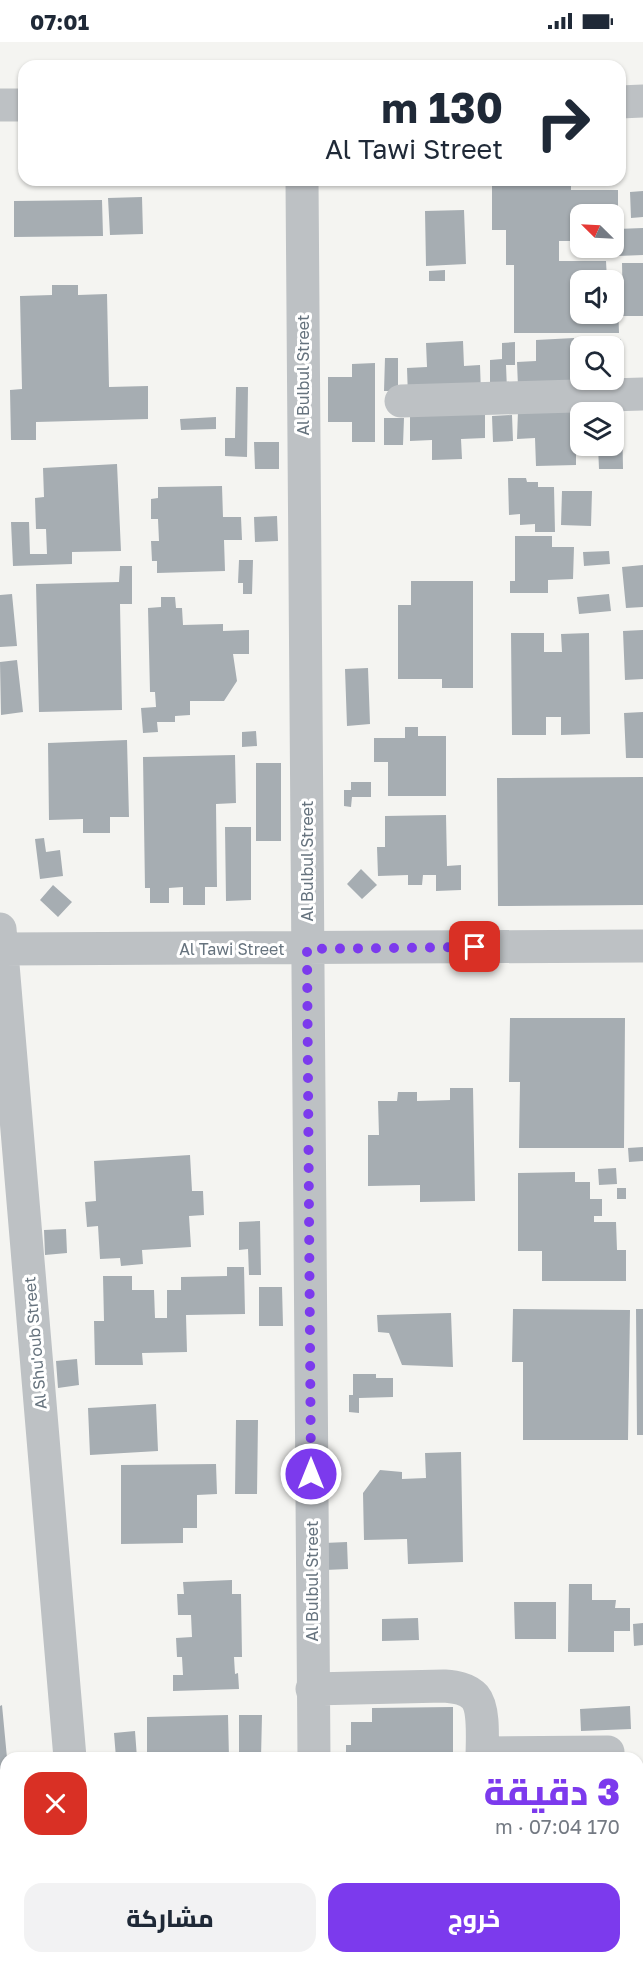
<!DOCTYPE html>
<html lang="ar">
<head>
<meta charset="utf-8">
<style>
  body { margin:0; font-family:"Golos Text",Cairo,sans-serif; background:#f2f2f3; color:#1f2937; direction:rtl; height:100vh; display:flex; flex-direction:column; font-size:22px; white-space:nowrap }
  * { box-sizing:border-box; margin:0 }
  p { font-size:20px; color:#747a83 }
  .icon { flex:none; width:33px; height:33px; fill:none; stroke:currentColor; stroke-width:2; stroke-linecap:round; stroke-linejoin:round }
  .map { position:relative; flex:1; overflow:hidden; direction:ltr }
  .details { position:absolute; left:0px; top:1710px; width:644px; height:212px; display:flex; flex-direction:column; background:#fff; border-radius:18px 18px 0 0; box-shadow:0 2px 4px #0004; direction:rtl }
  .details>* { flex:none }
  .hud { position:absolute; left:18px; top:18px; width:608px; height:126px; border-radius:18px; box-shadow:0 2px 4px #0004; direction:rtl; background:#fff; color:#1f2937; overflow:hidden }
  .needle { width:39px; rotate:294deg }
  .tools { position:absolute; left:570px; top:162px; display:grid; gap:12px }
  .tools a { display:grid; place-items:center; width:54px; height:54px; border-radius:12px; background:#fff; box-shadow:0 2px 4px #0004; font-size:30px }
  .pin { position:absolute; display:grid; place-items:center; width:51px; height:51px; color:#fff; margin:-26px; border-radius:12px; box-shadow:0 3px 9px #0006 }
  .me { position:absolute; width:66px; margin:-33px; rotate:0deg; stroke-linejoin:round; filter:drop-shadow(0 0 4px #0008) }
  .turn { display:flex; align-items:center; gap:21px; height:126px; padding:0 24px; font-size:27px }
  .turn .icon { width:78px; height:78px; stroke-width:2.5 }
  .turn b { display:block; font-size:42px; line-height:51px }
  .round { display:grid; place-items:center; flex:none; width:63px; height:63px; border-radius:18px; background:#f2f2f3 }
  .head { display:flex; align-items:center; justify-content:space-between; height:102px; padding:0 24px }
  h1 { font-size:36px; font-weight:800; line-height:45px; color:#7c3aed }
  .button { display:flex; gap:12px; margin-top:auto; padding:12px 24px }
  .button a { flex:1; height:69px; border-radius:18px; background:#7c3aed; color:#fff; font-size:24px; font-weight:800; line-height:69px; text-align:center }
  .button a+a { background:#f2f2f3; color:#1f2937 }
  .status { display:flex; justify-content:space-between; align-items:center; height:42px; padding:0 30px; background:#fff; direction:ltr }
  .status svg { height:16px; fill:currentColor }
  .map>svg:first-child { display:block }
  .building { fill:#a6adb2 }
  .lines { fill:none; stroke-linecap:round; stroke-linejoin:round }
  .minor { stroke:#bdc1c4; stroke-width:33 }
  .route { stroke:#7c3aed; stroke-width:10; stroke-dasharray:0 18 }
  .labels { text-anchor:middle; stroke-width:6; stroke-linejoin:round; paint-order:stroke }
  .street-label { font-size:16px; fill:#66737e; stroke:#fff }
</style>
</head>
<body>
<div class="status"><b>07:01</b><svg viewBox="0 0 49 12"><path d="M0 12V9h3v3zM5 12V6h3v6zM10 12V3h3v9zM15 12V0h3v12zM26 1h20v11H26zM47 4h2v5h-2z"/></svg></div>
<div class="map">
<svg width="643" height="1921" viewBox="0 0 643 1921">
  <rect width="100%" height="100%" fill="#f4f4f1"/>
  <path class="building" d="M492,138H571V148H618V172H580V199H559V219H606L607,238H580V272H614V260H618L619,291H514V223H506V188H492Z
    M643,149V175L631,176L630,150Z
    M142,155L143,192L110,193L108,156Z
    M102,158L103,194L14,195V159Z
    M464,168L466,222L426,224L425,169Z
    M643,186V213L618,214L617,187Z
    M622,221H643V274H623Z
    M445,228V239H429V229Z
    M52,243H78V253L107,252L109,345L148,344V377L36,380V398H11L10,348L22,347L20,254L52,253Z
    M574,296L575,318H580V338L518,345L517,320L536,319V298Z
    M621,297L622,348L614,338V304H598V298Z
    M463,299L464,324L480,323L481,352L408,355L407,326L427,325L426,301Z
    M515,300V323H506L507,348L490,349V318L502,317V301Z
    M385,316H398V349H384Z
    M375,321V400H352V380H328V335H352V322Z
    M236,345H248L247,415L225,414V396H235Z
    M518,369H580V399H576V423L536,424L535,396L517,397Z
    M485,370V396L461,397L462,417L432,418V398L410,399V373Z
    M614,372H622L623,427H599L598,404H614Z
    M512,373L513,399L493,400L492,374Z
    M216,375V387L181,388L180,377Z
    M384,376H404L403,403H384Z
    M254,400H279V427H255Z
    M117,422L121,509L72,510V522L13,524L11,480H29L30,512H47L46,487H36L35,456L44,455L43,426Z
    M508,436H526L527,440H538V445H554L555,490H535V482L520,483V472L509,473Z
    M222,444L223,475H241L242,498H224L225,529L157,531V519H152L151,499H159L158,477H151V457L158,456V445Z
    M562,449H592L591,484L561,483Z
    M277,474L278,499L255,500L254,475Z
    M515,494H552V505H574L573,537L548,538V551H510V539H515Z
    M609,509L610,522L584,524L583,510Z
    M239,518H253L252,552H243V541H238Z
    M643,523V565L626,566L622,525Z
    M120,524H132V562H120L122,668L39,670L36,542L119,540Z
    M411,539H473V646H442V637H398V563H411Z
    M12,552L17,604L0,605V553Z
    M609,552L611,569L579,572L577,555Z
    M161,555H175L176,566H182L183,583L223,582V589L249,588V612H233L237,639L224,659H190V673L175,674V680H157L158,690L143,691L141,666L156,665L155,650H150L148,566L161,565Z
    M643,588V637L625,638L623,589Z
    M511,591H544V610H562L561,592L589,591L590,692L561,693V675H546V693H512Z
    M17,618L23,670L1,673L0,620Z
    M368,626L370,682L347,684L345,627Z
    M643,670V716H626L624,671Z
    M405,685H418V694H446V754H388V720H374V696H405Z
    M256,689L257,704L242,705V690Z
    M127,698L129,775H110V791H83V777L49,778L48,701Z
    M235,713L236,761L216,762L217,845H205V863H183V845L169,846V861H150V846H145L143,715Z
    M256,721H281V799H256Z
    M643,735V863L498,864L497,736Z
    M351,740H371V755H352L351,765L344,764V748H351Z
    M446,773L447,824L461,823V848L436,849V833H423L422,843H408V833L378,834L377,805H385V774Z
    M225,785H251V858L226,859Z
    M44,796L46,810L60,808L63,834L40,837L35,797Z
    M361,827L377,843L362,857L347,842Z
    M53,843L72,860L58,875L40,858Z
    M510,976H625L624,1106H519L520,1040H509Z
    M450,1046H473L475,1159L420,1160V1143L368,1144V1093H379L378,1059H397L398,1050H417V1059L450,1058Z
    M643,1105V1119L629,1120L628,1106Z
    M190,1113L192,1149H203L204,1173L189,1174L191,1205L142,1208L143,1222L121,1224L120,1216L100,1217L98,1184L87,1185L85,1160L96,1159L94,1119Z
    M616,1126L617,1142L599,1143L598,1127Z
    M575,1130V1140H590V1157H602V1174H594V1180H616L617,1208H626V1239H542V1209H518V1131Z
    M617,1146H626V1157H617Z
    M260,1179L261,1233H249L248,1207L239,1208V1180Z
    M66,1187L67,1211L45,1213L44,1188Z
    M227,1225H244L245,1272L186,1273L187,1310L142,1311L143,1323H95L94,1279H104L103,1234H132V1248H154L155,1276H167V1248H181V1235L227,1234Z
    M259,1245H282L283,1284H259Z
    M513,1267L630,1268L628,1398H523V1320H512Z
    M636,1267H643V1393H637Z
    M451,1271L453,1325L402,1323L389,1291L378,1290L377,1273Z
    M77,1317L79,1343L58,1346L56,1319Z
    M353,1332H376V1336H393V1355L359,1356V1371L349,1370V1353H353Z
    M156,1362L158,1409L90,1413L88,1366Z
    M236,1378H258L257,1452H235Z
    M461,1410L463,1520L408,1522L407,1497L364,1498L363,1451L380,1428L402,1430V1437L426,1436L425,1411Z
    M216,1422L217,1452L197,1453V1486H183V1501L121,1502V1423Z
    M347,1500L348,1527L325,1528L324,1501Z
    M232,1538V1552H241L242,1615H234L235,1632L238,1631L239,1647L173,1649V1633H183L182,1615H177L176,1596L192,1595L191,1573H178L177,1552H184L183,1540Z
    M569,1542H592V1558H616L615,1566H630V1589H614V1610H568Z
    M514,1560H556V1597H515Z
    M418,1576L419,1598L382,1599V1577Z
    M643,1581V1603L634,1604L633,1582Z
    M2,1663L7,1716L6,1730L0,1731V1664Z
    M630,1664L631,1687L581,1689L580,1667Z
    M453,1665V1716H346V1703H351V1680H372V1666Z
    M228,1673L229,1716H147V1675Z
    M239,1673H262L261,1716H239Z
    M135,1689L137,1716H116L114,1691Z"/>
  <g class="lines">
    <path class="minor" d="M620,60L643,59
      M0,63H24
      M302,138L314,1716
      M401,359L643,352
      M0,887L70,1716
      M2,907L643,904
      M312,1647L444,1644C455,1645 467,1646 475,1655C485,1667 482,1700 482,1716
      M482,1711L608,1710
      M638,1892H643
      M0,1899H6"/>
  </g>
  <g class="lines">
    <path class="route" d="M311,1432L307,907L475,905"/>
  </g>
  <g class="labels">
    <g class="street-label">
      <text transform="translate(303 333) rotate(-90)" y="6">Al Bulbul Street</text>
      <text transform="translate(307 819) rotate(-90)" y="6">Al Bulbul Street</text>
      <text x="232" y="913">Al Tawi Street</text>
      <text transform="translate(35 1301) rotate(-95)" y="6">Al Shu'oub Street</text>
      <text transform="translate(312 1539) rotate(-90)" y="6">Al Bulbul Street</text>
    </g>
  </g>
</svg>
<div class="tools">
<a><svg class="needle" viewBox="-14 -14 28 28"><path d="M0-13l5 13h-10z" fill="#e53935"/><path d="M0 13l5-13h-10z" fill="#747a83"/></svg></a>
<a><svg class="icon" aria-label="sound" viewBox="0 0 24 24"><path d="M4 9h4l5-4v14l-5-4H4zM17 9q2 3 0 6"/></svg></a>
<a><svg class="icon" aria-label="search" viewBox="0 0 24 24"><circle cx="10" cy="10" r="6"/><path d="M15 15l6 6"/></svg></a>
<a><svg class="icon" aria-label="layers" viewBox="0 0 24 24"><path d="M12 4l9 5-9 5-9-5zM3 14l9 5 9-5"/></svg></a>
</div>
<div class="pin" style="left:475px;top:905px;background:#d93025"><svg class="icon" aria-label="arrive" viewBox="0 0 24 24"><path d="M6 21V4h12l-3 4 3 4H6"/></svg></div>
<svg class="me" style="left:311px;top:1432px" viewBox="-20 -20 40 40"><circle r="17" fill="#7c3aed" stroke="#fff" stroke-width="3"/><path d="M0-11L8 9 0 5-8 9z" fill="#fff"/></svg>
<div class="hud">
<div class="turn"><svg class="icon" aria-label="right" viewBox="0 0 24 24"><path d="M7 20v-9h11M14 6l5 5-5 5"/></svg><div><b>130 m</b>Al Tawi Street</div></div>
</div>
<section class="details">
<div class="head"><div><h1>3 دقيقة</h1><p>170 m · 07:04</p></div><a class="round" style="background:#d93025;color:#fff"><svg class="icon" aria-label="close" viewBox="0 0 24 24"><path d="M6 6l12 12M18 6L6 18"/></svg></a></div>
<div class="button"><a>خروج</a><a>مشاركة</a></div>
</section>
</div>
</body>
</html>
